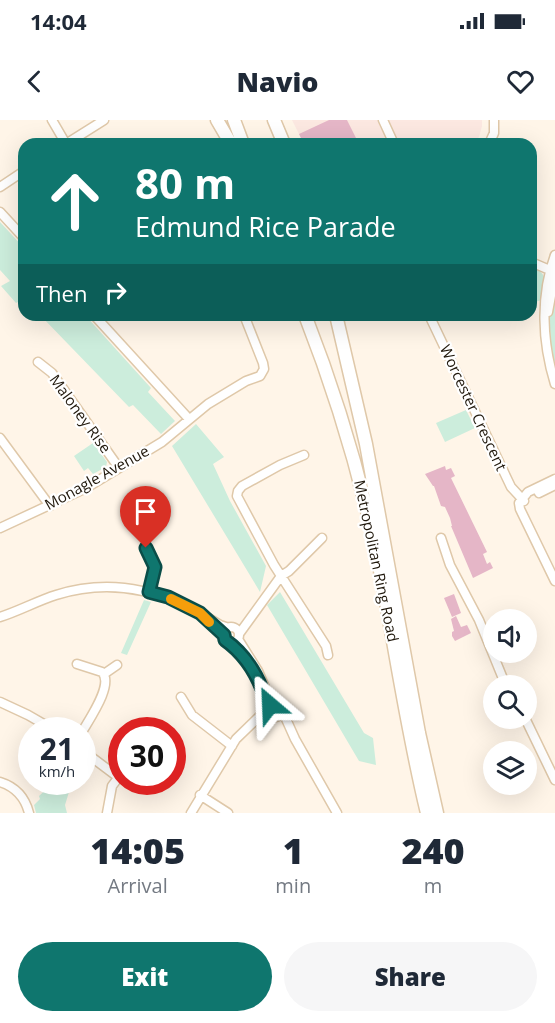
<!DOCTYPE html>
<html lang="en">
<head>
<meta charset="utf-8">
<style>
  body { margin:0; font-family:"Open Sans",sans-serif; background:#f6f6f7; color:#1f2937; height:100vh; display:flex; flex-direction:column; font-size:22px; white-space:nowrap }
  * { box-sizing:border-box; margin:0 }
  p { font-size:20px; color:#747a83 }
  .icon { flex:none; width:33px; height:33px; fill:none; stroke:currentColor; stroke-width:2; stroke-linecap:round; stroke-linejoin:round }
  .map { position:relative; height:693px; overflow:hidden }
  .sheet { display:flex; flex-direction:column; background:#fff; flex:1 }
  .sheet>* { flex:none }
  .hud { position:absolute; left:18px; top:18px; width:519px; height:183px; border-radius:18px; box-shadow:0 6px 24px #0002; background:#0f766e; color:#fff; overflow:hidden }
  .buttons { position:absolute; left:483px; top:489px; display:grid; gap:12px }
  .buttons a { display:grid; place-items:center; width:54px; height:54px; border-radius:50%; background:#fff; box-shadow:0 6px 24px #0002; font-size:30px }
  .speed { position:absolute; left:18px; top:597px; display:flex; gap:12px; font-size:30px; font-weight:700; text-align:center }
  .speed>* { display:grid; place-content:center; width:78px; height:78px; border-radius:50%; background:#fff; box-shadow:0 6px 24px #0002; line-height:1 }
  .speed small { font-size:15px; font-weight:400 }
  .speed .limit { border:9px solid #d22; background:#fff; color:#111 }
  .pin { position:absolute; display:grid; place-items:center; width:51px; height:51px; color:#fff; margin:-62px -26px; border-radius:50% 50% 50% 0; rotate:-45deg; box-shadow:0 0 6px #0007 }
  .pin .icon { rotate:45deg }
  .me { position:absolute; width:66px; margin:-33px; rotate:334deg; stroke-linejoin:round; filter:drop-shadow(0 0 4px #0008) }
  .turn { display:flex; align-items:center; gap:21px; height:126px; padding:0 18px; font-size:27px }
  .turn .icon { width:78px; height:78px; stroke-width:2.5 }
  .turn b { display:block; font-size:42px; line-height:51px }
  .then { display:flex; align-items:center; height:57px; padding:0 18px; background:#0003; gap:12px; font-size:22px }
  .eta { display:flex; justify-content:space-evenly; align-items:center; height:102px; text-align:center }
  .eta b { font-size:36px; font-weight:800; line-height:42px }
  .action { display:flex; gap:12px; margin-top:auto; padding:12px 18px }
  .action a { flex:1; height:69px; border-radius:36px; background:#0f766e; color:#fff; font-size:24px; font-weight:800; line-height:69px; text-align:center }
  .action a+a { background:#f6f6f7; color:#1f2937 }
  .status { display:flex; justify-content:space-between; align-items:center; height:42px; padding:0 30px; background:#fff; direction:ltr }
  .status svg { height:16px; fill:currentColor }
  header { display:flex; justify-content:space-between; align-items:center; height:78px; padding:0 18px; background:#fff; font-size:27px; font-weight:800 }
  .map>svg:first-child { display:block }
  .commercial { fill:#fce8e1 }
  .green { fill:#cceddc }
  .building { fill:#e5b6c7 }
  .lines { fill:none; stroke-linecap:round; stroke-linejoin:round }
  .minor-casing { stroke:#dfc8a9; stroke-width:11 }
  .highway-casing { stroke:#dfc8a9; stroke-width:15 }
  .minor { stroke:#fff; stroke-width:8 }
  .highway { stroke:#fff; stroke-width:12 }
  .route-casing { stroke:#0a4d48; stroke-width:15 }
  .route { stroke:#0f766e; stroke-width:10 }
  .slow { stroke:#f59e0b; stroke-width:10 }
  .labels { text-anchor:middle; stroke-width:4.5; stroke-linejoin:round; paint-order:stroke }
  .street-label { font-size:15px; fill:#1f170b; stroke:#fff }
</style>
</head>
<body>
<div class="status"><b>14:04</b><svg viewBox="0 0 49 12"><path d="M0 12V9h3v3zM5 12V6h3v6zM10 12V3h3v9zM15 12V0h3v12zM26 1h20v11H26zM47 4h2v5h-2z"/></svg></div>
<header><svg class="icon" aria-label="back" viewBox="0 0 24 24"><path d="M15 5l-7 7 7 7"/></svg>Navio<svg class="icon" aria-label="heart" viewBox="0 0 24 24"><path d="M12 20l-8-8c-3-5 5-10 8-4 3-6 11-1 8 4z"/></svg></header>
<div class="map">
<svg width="555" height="693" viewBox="0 0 555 693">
  <rect width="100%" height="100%" fill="#fff5e8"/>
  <path class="commercial" d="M292,0H482V6L479,17L473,24H304Z"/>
  <path class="green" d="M0,102L24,128V179L16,183L1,166L10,161L0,150Z
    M531,146C550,155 545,162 542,180L531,183Z
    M555,162V243L552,240V228L550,224L551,221L549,202Z
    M40,195H85L151,268L148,272L175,301L161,314L133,285L129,287Z
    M466,290L475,308L445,322L436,303Z
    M196,304L224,337L213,344L230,381L266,446L260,472L172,326Z
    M93,323L107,342L106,347L93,354L88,348L84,351L74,336Z
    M167,377L169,382L152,418L146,416L160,386L157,387L154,382Z
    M280,472L364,613L373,618L376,645L359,641L267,485Z
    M144,480L151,482L127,535L121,533Z
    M54,662H72L65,685L67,693H36L34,685L40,679L39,676Z"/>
  <path class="building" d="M329,0H347L359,24H304L299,14Z
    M445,346L446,350L451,348L455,356L451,358L487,432L483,434L487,444L490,442L493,448L473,458L451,406H452L450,398L445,387L441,386L434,366H433L425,354Z
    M454,474L461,493L452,497L444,478Z
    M456,496L461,507L467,505L471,513L455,521L452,516V512L454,511L451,499Z"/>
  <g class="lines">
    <defs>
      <path id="minor" d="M52,0L66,24
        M383,0L394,24
        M66,24L104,0
        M489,24L494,13V0
        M0,67L24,51
        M0,92L24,118
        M555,135C540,176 542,222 555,264
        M531,142L552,151
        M548,192L555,154
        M94,195L189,299
        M429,195L511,367L524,381
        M38,242L52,253L119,348
        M0,318L50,386
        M304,335L280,345L242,366L238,371L237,376L274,445L326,526L328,535
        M555,359L528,372L519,383L520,389L555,461
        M539,373L555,365
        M0,408L86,368L162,322L208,284L246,261L260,256L264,249L263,243L244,195
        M441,418L450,445L479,500L506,566
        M146,428L155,447L149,472
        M0,497C19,491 37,481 56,475C117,456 169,473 220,505L229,508
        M223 515a8 8 0 1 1 16 0a8 8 0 1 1-16 0Z
        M239,514L281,456L289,451L322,418
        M238,519L258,551L269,577L276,583
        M231,523L243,536
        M77,544L102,552C114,564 90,598 82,612
        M104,554L117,545
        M181,577L192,595L232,626
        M0,582L28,595L54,610
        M268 590a7 7 0 1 1 14 0a7 7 0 1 1-14 0Z
        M282,590L295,619L337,693
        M525,598L555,660
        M82,630L118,657
        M0,662C16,667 25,677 29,693
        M200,675L228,693
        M107,693L112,666L121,654
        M191,693L236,619L267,589"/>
      <path id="highway" d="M217,0L231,24
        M234,0L243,24
        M274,0L284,24
        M305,195C334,269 357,344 374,421C393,511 405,603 427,693
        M336,195L366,324L419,613L437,693"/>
    </defs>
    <use href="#minor" class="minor-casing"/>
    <use href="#highway" class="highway-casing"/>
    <use href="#minor" class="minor"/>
    <use href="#highway" class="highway"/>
  </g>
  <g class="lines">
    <defs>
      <path id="route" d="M146,428L155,447L149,472L168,477L200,493L224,515L225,520C242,532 254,549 262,569C264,575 265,581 268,586L270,585"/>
    </defs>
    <use href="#route" class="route-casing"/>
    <use href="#route" class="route"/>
    <path class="slow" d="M171,479L200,493L209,502"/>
  </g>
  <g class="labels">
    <g class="street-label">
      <text transform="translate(473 288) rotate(65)" y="5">Worcester Crescent</text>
      <text transform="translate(80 294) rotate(54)" y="5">Maloney Rise</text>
      <text transform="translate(97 358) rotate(-29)" y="5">Monagle Avenue</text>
      <text transform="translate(376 441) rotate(78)" y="5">Metropolitan Ring Road</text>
    </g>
  </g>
</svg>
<div class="buttons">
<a><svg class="icon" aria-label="sound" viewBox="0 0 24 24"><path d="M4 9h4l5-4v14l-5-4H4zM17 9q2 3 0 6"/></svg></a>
<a><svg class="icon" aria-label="search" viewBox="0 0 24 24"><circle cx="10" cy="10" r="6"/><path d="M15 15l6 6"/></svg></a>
<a><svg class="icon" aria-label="layers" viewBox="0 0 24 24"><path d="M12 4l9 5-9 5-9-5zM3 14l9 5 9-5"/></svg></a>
</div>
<div class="speed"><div>21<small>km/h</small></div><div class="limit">30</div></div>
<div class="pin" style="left:146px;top:428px;background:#d93025"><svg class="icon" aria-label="arrive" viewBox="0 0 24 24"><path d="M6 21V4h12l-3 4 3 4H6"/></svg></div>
<svg class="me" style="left:270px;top:585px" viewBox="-20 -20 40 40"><path d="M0-17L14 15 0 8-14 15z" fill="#0f766e" stroke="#fff" stroke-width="4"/></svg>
<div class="hud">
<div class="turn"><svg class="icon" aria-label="ahead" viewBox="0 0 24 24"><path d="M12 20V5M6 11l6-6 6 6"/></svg><div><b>80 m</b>Edmund Rice Parade</div></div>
<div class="then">Then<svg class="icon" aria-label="right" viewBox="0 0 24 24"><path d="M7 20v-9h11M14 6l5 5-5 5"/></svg></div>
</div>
</div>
<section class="sheet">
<div class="eta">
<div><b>14:05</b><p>Arrival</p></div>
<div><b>1</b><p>min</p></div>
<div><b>240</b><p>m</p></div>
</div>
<div class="action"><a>Exit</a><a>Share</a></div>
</section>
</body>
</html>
